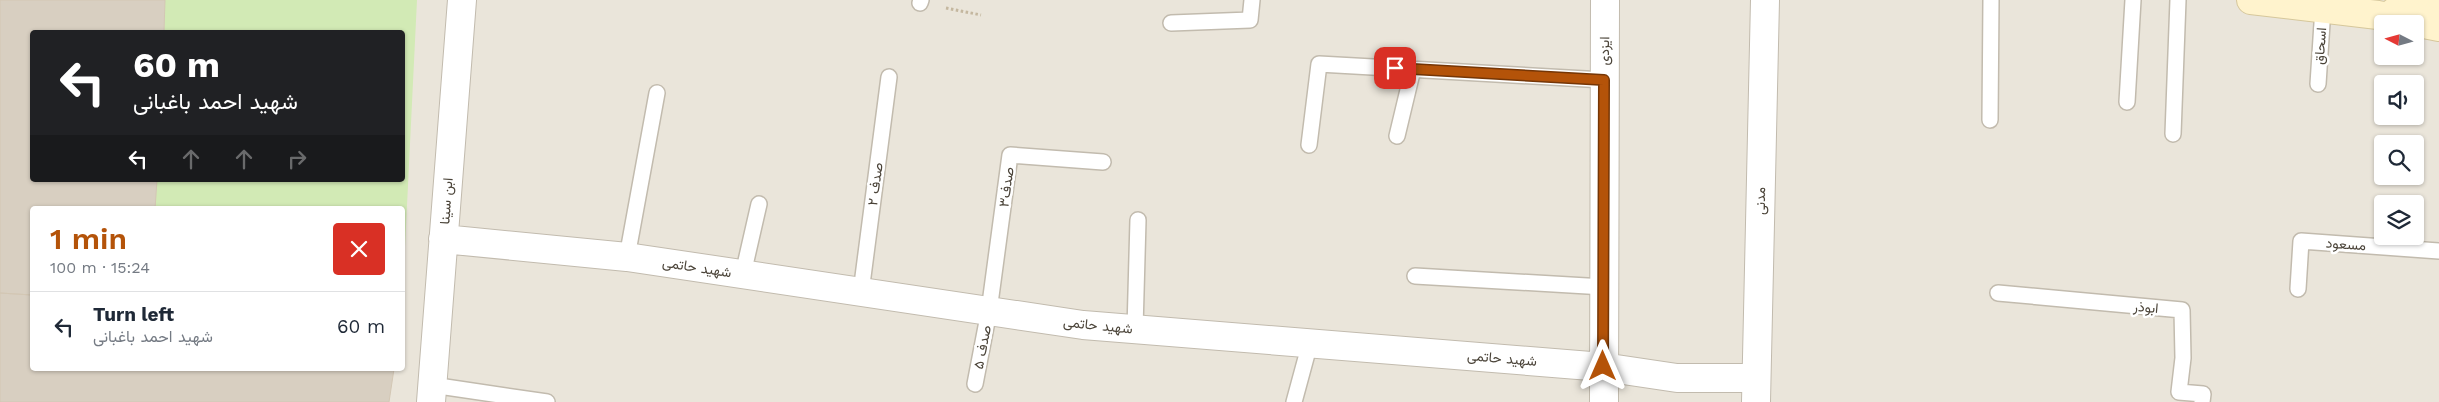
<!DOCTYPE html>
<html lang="en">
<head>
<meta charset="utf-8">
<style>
  body { margin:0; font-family:"Work Sans",Vazirmatn,sans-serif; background:#f6f6f7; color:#1f2937; height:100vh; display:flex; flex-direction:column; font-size:19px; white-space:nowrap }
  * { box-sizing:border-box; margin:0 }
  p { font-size:16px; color:#747a83 }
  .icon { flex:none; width:28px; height:28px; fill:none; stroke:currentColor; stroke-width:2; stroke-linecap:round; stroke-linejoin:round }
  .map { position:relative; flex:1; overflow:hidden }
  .details { position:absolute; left:30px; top:206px; width:375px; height:165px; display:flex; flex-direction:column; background:#fff; border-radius:5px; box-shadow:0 1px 4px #0004 }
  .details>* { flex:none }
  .top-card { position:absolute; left:30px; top:30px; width:375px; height:152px; border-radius:5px; box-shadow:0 1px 4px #0004; background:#202124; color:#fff; overflow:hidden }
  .needle { width:32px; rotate:276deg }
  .buttons { position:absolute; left:2374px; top:15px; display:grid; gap:10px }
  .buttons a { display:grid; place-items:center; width:50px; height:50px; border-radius:5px; background:#fff; box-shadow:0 1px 4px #0004; font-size:25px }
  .pin { position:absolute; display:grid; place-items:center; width:42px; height:42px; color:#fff; margin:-21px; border-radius:10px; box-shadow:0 2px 8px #0006 }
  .me { position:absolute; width:55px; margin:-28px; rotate:0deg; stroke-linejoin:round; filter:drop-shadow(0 0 4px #0008) }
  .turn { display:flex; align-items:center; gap:18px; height:105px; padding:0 20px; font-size:22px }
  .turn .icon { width:65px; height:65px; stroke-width:2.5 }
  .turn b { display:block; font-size:35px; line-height:42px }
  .lanes { display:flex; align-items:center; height:48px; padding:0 20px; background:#0003; justify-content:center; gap:25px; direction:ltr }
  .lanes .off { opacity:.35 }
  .round { display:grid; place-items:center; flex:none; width:52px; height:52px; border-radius:5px; background:#f6f6f7 }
  .overview { display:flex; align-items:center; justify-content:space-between; height:85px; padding:0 20px }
  h1 { font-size:30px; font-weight:600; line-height:38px; color:#b45309 }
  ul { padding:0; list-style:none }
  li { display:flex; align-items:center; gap:15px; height:70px; padding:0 20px; border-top:1px solid #e0e1e3 }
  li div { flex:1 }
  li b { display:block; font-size:19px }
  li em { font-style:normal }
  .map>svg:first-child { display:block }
  .residential { fill:#eae5da; fill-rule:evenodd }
  .green { fill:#d2eab5 }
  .building { fill:#d8cfc1; stroke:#d3c7b4 }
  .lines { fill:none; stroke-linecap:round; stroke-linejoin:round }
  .lane-casing { stroke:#c2bbae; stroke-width:18 }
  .street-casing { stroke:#c2bbae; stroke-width:30 }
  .secondary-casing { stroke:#d6c79b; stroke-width:30 }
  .path { stroke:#c4b79f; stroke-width:3; stroke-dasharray:2.5 2.5; stroke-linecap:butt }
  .lane { stroke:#fff; stroke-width:15 }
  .street { stroke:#fff; stroke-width:28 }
  .secondary { stroke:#fff3cd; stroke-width:28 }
  .route-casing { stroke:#753606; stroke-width:12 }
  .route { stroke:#b45309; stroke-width:9 }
  .labels { text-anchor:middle; stroke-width:5; stroke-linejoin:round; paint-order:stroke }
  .street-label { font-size:14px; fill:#4b4439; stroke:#fff }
</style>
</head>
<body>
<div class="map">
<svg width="2439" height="402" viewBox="0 0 2439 402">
  <rect width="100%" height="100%" fill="#f6f3ec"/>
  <path class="residential" d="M0,0H2439V402H0ZM2382,24H2415V56H2382ZM32,32H402V180H32ZM2382,84H2415V116H2382ZM2382,144H2415V176H2382ZM2382,204H2415V236H2382ZM32,209H402V369H32Z"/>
  <path class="green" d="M165,0H417L403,288L402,209H155L157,180H402V32H164Z"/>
  <path class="building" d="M0,0H165L164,32H32V180H157L155,209H32V295L0,293Z
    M0,293L32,295V369H394L389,402H0Z"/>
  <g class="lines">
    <defs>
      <path id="lane" d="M920,3L921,0
        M1171,23L1250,20L1252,0
        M2318,84L2323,8
        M2127,102L2133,0
        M1990,120L1991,0
        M2173,134L2178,0
        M1397,136L1413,69
        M1309,145L1319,64L1604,80
        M627,257L657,93
        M743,274L759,204
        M1415,276L1604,287
        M2298,289L2301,241L2439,251
        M861,292L889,77
        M1998,293L2182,310L2183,358L2179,392L2203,394L2202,402
        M1135,329L1138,220
        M975,384L989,311L1010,155L1103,162
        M432,385L547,402
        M1294,402L1310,343"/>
      <path id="street" d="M443,239L627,257L1083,325L1603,367L1677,378H1756
        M431,402L462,0
        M1604,402L1605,0
        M1756,402L1765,0"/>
      <path id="secondary" d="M2251,0L2378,15L2439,27
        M2394,12L2439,4"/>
    </defs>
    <use href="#lane" class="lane-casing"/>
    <use href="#street" class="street-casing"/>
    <use href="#secondary" class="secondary-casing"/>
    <path class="path" d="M946,8L981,15"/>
    <use href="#lane" class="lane"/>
    <use href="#street" class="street"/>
    <use href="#secondary" class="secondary"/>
  </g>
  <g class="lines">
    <defs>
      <path id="route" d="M1395,68L1604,80L1603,366"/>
    </defs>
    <use href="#route" class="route-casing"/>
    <use href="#route" class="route"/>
  </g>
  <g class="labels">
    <g class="street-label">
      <text transform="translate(2320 46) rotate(-86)" y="5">اسحاق</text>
      <text transform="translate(1604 51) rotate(-89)" y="5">ایزدی</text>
      <text transform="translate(875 184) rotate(-82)" y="5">صدف ۲</text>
      <text transform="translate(1006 187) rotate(-82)" y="5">صدف۳</text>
      <text transform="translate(446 201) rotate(-86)" y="5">ابن سینا</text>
      <text transform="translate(1760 201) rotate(-89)" y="5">مدنی</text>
      <text transform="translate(2346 244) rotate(4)" y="5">مسعود</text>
      <text transform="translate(697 267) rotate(9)" y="5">شهید حاتمی</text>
      <text transform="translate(2146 307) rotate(5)" y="5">ابوذر</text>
      <text transform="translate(1098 325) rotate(6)" y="5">شهید حاتمی</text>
      <text transform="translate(982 347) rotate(-79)" y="5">صدف ۵</text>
      <text transform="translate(1502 358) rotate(5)" y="5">شهید حاتمی</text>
    </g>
  </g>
</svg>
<div class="buttons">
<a><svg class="needle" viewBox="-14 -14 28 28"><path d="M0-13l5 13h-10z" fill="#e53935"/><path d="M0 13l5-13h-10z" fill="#747a83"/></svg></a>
<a><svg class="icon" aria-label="sound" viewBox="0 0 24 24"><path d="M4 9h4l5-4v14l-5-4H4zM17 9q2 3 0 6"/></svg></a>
<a><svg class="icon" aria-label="search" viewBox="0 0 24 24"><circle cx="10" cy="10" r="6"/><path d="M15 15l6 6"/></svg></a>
<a><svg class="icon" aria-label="layers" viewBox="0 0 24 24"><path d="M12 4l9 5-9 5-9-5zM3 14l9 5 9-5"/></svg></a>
</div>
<div class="pin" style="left:1395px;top:68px;background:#d93025"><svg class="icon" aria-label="arrive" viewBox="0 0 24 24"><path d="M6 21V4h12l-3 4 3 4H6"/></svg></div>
<svg class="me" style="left:1603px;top:366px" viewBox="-20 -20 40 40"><path d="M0-17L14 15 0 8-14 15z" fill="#b45309" stroke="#fff" stroke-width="4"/></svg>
<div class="top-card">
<div class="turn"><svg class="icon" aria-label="left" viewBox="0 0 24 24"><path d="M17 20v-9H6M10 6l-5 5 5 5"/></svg><div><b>60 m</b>شهید احمد باغبانی</div></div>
<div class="lanes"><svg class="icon" aria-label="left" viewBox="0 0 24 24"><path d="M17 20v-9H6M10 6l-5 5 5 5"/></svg><svg class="icon off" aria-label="ahead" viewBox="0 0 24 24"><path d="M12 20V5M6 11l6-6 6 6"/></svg><svg class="icon off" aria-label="ahead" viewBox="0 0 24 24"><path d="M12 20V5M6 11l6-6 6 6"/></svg><svg class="icon off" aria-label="right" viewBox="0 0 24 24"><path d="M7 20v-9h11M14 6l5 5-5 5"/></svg></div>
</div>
<section class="details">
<div class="overview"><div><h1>1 min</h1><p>100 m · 15:24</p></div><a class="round" style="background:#d93025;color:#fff"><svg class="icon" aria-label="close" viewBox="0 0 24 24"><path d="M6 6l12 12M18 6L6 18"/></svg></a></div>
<ul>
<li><svg class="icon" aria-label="left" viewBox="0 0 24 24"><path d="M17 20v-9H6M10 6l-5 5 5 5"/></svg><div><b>Turn left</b><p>شهید احمد باغبانی</p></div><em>60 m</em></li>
</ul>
</section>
</div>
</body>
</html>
